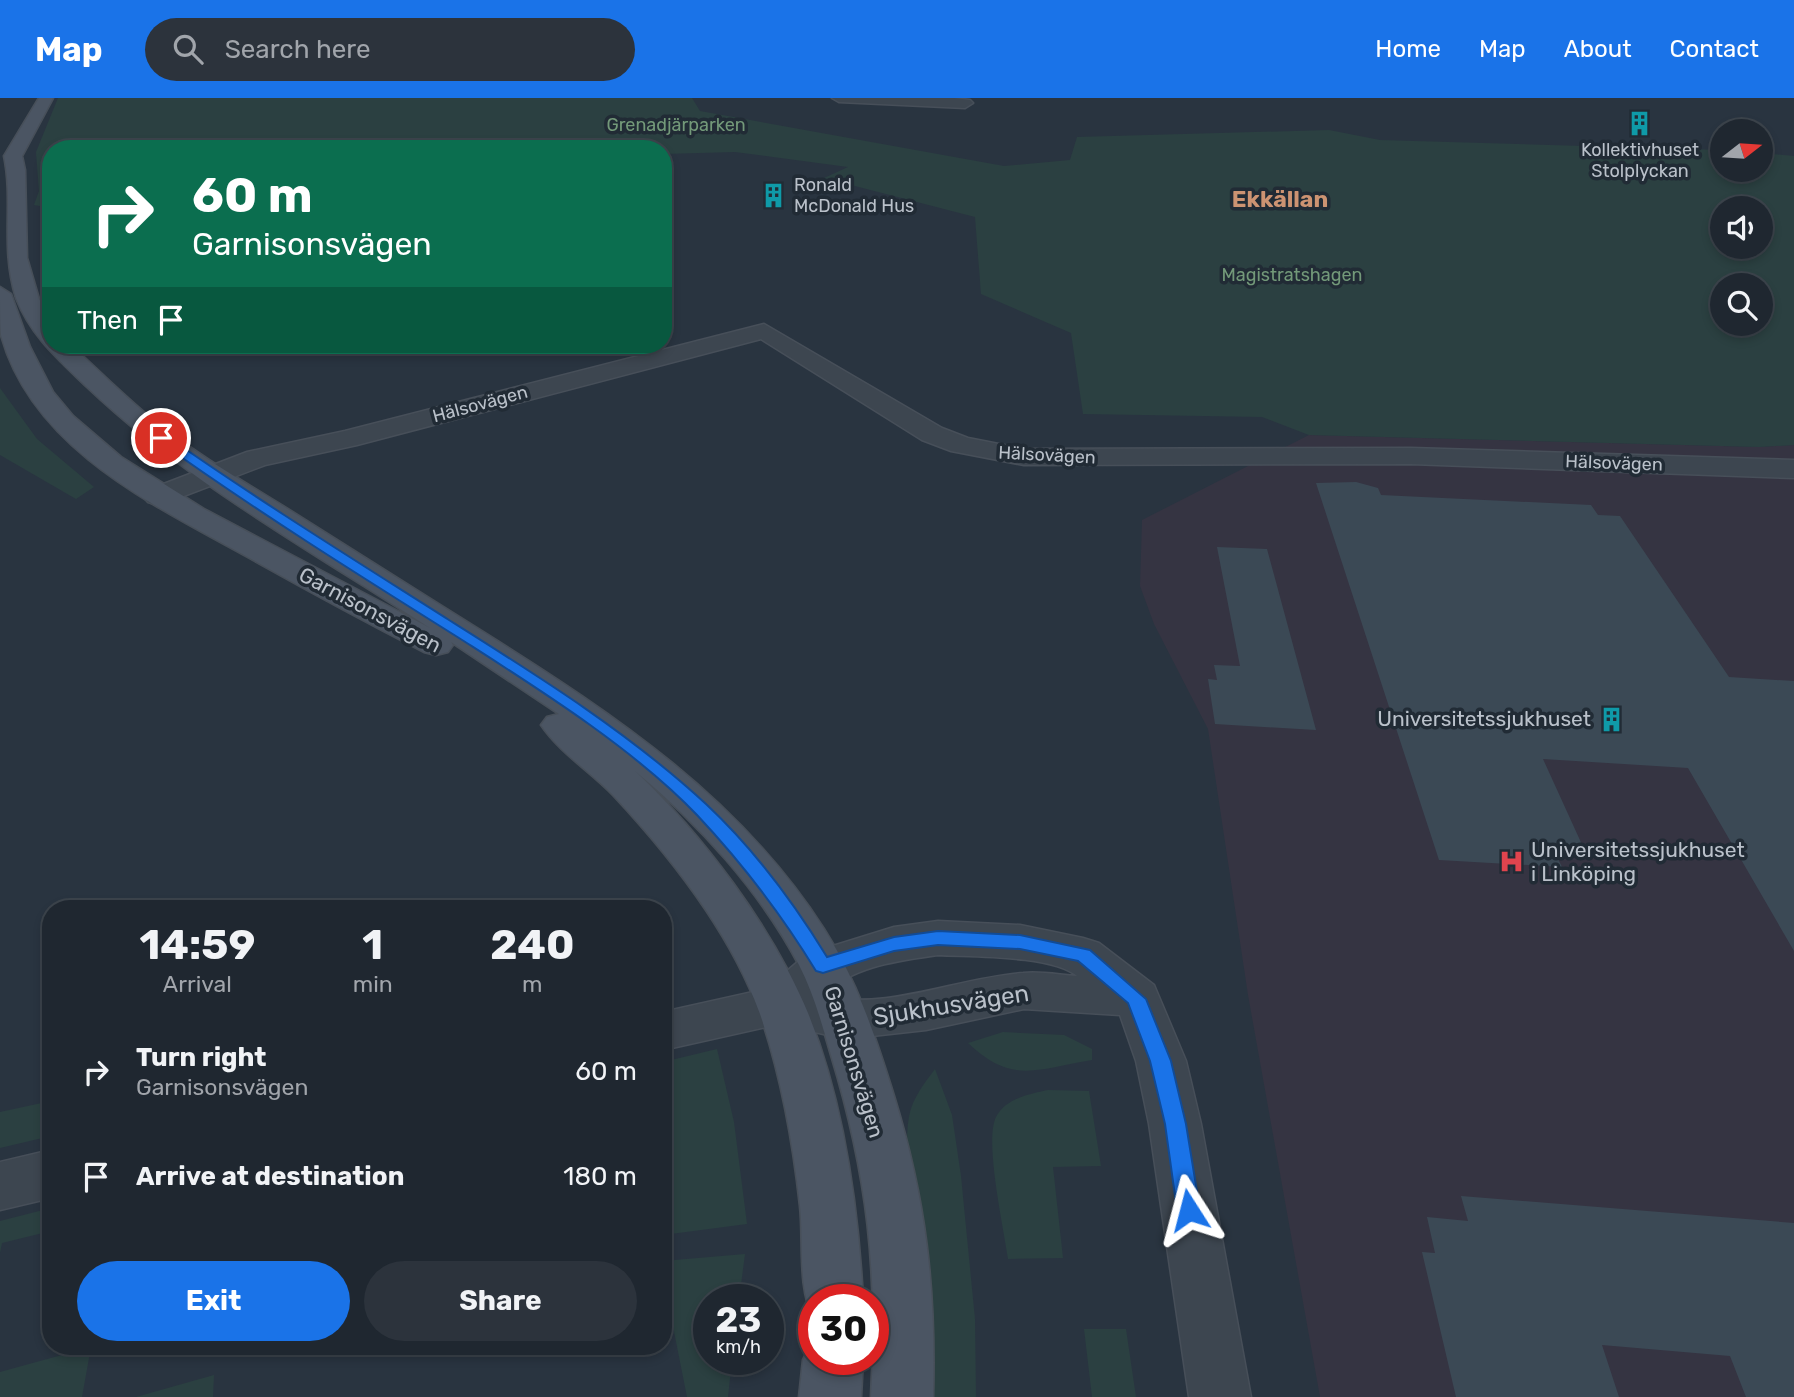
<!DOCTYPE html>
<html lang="en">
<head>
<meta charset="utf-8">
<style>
  body { margin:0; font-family:Rubik,sans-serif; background:#2c333c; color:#f1f3f6; height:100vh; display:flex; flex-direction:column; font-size:26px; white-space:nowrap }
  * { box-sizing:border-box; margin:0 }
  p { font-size:23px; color:#a1a5ab }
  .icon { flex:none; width:38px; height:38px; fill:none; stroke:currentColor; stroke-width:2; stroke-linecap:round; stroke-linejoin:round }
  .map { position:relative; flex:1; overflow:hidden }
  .side { position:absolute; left:42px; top:802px; width:630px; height:455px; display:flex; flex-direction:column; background:#1f2730; border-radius:28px; box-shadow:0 4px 10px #0003,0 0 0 2px #3c444c }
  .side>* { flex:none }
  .top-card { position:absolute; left:42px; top:42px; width:630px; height:214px; border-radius:28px; box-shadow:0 4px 10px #0003,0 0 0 2px #3c444c; background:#0b6e4f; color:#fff; overflow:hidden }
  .needle { width:46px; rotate:73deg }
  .fabs { position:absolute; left:1710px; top:21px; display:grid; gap:14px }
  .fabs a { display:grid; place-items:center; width:63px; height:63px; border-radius:50%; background:#1f2730; box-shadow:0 4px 10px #0003,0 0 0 2px #3c444c; font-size:35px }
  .speed { position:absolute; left:693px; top:1186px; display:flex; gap:14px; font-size:35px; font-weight:700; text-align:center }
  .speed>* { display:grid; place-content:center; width:91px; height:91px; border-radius:50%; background:#1f2730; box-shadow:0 4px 10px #0003,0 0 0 2px #3c444c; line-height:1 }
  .speed small { font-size:18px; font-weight:400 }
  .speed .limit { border:10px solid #d22; background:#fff; color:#111 }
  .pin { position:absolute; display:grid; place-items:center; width:60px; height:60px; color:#fff; margin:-30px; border:4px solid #fff; border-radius:50%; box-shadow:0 2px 7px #0007 }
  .me { position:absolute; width:77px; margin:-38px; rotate:351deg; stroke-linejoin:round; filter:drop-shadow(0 0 5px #0008) }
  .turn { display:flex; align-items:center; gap:24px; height:147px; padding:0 35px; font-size:32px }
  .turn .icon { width:91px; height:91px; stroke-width:2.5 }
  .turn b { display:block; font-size:49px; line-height:60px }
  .then { display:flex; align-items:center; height:66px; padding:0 35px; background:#0003; gap:14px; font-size:26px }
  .eta { display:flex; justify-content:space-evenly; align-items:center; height:119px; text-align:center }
  .eta b { font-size:42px; font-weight:700; line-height:49px }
  .action { display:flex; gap:14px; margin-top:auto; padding:14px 35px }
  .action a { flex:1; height:80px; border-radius:42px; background:#1a73e8; color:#fff; font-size:28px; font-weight:700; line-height:80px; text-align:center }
  .action a+a { background:#2c333c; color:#f1f3f6 }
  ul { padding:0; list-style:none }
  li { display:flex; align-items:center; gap:21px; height:105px; padding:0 35px }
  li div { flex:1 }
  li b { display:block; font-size:26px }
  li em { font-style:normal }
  header { display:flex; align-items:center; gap:42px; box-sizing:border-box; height:98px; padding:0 35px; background:#1a73e8; color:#fff }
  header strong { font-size:33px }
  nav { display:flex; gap:38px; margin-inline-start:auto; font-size:24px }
  .search { width:490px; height:63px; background:#2c333c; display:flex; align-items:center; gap:18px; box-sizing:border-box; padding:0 24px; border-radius:38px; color:#a1a5ab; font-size:26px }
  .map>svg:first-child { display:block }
  .medical { fill:#353442 }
  .green { fill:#2b4041; fill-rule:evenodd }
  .building { fill:#3b4955 }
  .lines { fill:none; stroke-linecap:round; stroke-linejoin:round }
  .street-casing { stroke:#474f59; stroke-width:3 }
  .secondary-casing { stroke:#474f59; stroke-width:3 }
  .street { fill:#3d4650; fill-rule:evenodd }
  .secondary { fill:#4b5563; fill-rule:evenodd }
  .route { fill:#1a73e8; stroke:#114b97; stroke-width:2 }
  .labels { text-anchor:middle; stroke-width:7; stroke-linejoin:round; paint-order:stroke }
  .far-park-label { font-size:18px; fill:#739979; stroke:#212b35 }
  .far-poi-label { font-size:18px; fill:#bac1ca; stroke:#212b35 }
  .far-street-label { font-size:18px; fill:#bac1ca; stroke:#212b35 }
  .street-label { font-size:21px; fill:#bac1ca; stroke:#212b35 }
  .poi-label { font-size:21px; fill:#bac1ca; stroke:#212b35; text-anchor:end }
  .far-district-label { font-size:23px; font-weight:bold; fill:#cd9372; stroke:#212b35 }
  .near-street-label { font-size:24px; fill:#bac1ca; stroke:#212b35 }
</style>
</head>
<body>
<header>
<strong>Map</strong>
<div class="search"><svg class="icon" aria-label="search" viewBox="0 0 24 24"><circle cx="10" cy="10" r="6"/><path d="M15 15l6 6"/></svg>Search here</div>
<nav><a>Home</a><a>Map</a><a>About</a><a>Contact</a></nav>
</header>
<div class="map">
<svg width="1794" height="1299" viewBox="0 0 1794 1299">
  <rect width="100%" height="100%" fill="#293440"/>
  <path class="medical" d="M1309,337L1759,349L1794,347V1299H1320L1248,897L1208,631L1154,526L1140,488L1142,422Z"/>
  <path class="green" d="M58,0H692L700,13L1004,68L1070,62L1077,39L1329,32L1380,42L1722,52V72H1760L1761,55L1794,58V347L1759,349L1309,337L1262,319L1083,316L1071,235L981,196L975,119L824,80L848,69L735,54L663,56V51H496L485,45L445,51H51V110L34,107L39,93L36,54ZM1722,110H1760V149H1722ZM1760,187V226H1722V187Z
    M0,290L37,341L94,389L76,401L0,357Z
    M1003,934L1064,937L1092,951V962C1037,971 1012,987 968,945Z
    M717,951L734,1024L747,1126L663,1137V964Z
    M935,971L952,1017L961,1078L975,1221L976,1299H932L907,1053C907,1012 910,1004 935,971Z
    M1048,992L1089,993L1101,1068L1053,1069L1063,1160L1008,1161C1004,1131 984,1043 996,1019C1006,1000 1030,996 1048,992Z
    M51,1003V1038L0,1050V1014Z
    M51,1110V1133L2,1145L0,1155V1123Z
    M745,1156L739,1202H709V1262H732L728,1299H687L663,1178V1163Z
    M1084,1231H1126L1136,1299H1092Z
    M91,1249L82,1299H0V1274Z
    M214,1277L213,1299H136Z"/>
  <path class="building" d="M1356,384L1378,390L1381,397L1591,407L1598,417L1620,418L1729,579L1794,583V853L1688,670L1543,661L1584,751L1552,749L1562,769L1439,762L1316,385Z
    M1217,449L1267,451L1316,632L1215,626L1208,581L1217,582L1214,567L1240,568Z
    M1461,1098L1794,1125V1299H1746L1730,1258L1602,1247L1619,1299H1456L1422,1154L1435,1155L1427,1119L1468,1123Z"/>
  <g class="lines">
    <defs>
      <path id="street" d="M832,0H954L970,2L973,5L965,10L839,4Z
        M764,226L942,330L968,340L1024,351L1411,350L1794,362V380L1411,366L1024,367L951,353L922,342L761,241L357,347L265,367L168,404L158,407L148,404L143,398L148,392L247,354L345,333Z
        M938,823L1020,827L1083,840L1099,845L1154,887L1186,963L1201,1026L1251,1299H1189L1149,1026L1136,963L1120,917L1024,911L926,932L845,941L780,926L663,952V914L766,891L807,856L894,829ZM938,857C973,859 1051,857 1077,878C1060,877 1041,873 1023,875C956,880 889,913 821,898C853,868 896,863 938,857Z
        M51,1052V1100L0,1112V1064Z"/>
      <path id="secondary" d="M39,0H53L22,58L25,72L27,160L39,201L51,222V247H71C97,271 123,297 151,320C194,355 244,384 291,413C356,454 422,496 488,537C615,617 741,701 824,831C857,882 876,940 894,998C926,1102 936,1190 933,1299H871C878,1174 868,1078 831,957C822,927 814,896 799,867C760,793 699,726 635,673C703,737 772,829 808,915C844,1005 858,1106 863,1202H814V1222C797,1189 804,1144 800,1108C793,1044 781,977 760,916C731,835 671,759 613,697C591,674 559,654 541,627L547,619L559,616L451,544L453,547L448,554L436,557L424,554C364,523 305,491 246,458C152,406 32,350 1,237C0,223 0,204 0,189L11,196L30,249L53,294L73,318L121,359L204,411L430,530C313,454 188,385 87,289C58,261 31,238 16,200C0,148 14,106 4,58Z
        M814,1240V1262H863L861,1299H799L803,1262Z"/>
    </defs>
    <use href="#street" class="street-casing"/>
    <use href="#secondary" class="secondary-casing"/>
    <use href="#street" class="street"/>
    <use href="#secondary" class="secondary"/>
  </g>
  <path class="route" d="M157,337H165C258,402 353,461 449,522C538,578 628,634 706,706C753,750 794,805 827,859L894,839L938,833L1020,837L1090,852L1146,901L1171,963L1186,1026L1200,1112L1197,1119L1189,1122L1181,1119L1177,1112L1165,1026L1150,963L1128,905L1078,863L1020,851L938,847L894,853L823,875L816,873C782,817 742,765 697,717C633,650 537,590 459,540C357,476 255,412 157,342Z"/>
  <defs>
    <symbol id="building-bare" viewBox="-9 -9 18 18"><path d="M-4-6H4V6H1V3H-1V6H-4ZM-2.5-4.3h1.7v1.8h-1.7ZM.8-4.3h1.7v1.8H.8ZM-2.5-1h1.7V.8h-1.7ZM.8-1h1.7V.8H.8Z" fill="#0f9aa8" stroke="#212b35" stroke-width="2.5" paint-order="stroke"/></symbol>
    <symbol id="hospital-bare" viewBox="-9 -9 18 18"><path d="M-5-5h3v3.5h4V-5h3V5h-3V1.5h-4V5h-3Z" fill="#e0444e" stroke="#212b35" stroke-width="2.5" paint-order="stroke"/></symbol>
  </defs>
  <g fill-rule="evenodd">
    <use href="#building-bare" x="1622" y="8" width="35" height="35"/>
    <use href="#building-bare" x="756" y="80" width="35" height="35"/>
    <use href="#building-bare" x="1594" y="604" width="35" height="35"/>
    <use href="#hospital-bare" x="1494" y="746" width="35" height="35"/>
  </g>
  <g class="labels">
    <g class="far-park-label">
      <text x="676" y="33">Grenadjärparken</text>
      <text x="1292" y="183">Magistratshagen</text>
    </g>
    <g class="far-poi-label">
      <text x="1640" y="58">Kollektivhuset<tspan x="1640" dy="21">Stolplyckan</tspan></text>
      <text x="794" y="93" text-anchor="start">Ronald<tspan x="794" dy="21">McDonald Hus</tspan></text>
    </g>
    <g class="far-street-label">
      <text transform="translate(480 306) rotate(-15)" y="6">Hälsovägen</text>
      <text transform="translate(1047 357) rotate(3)" y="6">Hälsovägen</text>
      <text transform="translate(1614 365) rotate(2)" y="6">Hälsovägen</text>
    </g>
    <g class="street-label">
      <text transform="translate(370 512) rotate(28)" y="7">Garnisonsvägen</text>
      <text transform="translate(854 964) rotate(73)" y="7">Garnisonsvägen</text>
    </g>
    <g class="poi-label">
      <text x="1591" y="628">Universitetssjukhuset</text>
      <text x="1531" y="759" text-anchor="start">Universitetssjukhuset<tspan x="1531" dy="24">i Linköping</tspan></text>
    </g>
    <g class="far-district-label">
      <text x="1280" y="109">Ekkällan</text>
    </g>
    <g class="near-street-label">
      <text transform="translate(951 907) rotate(-9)" y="8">Sjukhusvägen</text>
    </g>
  </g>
</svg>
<div class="fabs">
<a><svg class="needle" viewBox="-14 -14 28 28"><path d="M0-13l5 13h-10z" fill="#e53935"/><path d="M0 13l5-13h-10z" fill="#a1a5ab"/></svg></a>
<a><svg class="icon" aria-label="sound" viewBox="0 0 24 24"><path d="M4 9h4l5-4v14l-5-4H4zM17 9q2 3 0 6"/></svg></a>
<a><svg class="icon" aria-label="search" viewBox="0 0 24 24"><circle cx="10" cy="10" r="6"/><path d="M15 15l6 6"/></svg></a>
</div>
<div class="speed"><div>23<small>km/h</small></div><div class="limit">30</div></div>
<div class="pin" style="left:161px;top:340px;background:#d93025"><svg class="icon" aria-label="arrive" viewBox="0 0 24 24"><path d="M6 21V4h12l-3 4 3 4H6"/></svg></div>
<svg class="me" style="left:1189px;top:1112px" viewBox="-20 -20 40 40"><path d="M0-17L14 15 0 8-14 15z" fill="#1a73e8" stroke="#fff" stroke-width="4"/></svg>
<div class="top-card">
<div class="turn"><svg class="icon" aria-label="right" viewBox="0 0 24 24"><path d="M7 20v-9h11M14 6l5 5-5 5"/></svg><div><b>60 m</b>Garnisonsvägen</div></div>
<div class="then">Then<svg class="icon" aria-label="arrive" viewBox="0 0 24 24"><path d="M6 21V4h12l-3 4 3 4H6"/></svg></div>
</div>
<section class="side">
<div class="eta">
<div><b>14:59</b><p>Arrival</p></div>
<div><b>1</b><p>min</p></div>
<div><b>240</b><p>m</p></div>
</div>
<ul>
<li><svg class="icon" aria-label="right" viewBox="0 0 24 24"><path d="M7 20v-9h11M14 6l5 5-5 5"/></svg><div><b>Turn right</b><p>Garnisonsvägen</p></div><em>60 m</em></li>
<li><svg class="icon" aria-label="arrive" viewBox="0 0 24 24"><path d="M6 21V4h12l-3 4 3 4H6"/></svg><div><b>Arrive at destination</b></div><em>180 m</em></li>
</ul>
<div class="action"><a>Exit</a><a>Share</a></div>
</section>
</div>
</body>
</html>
